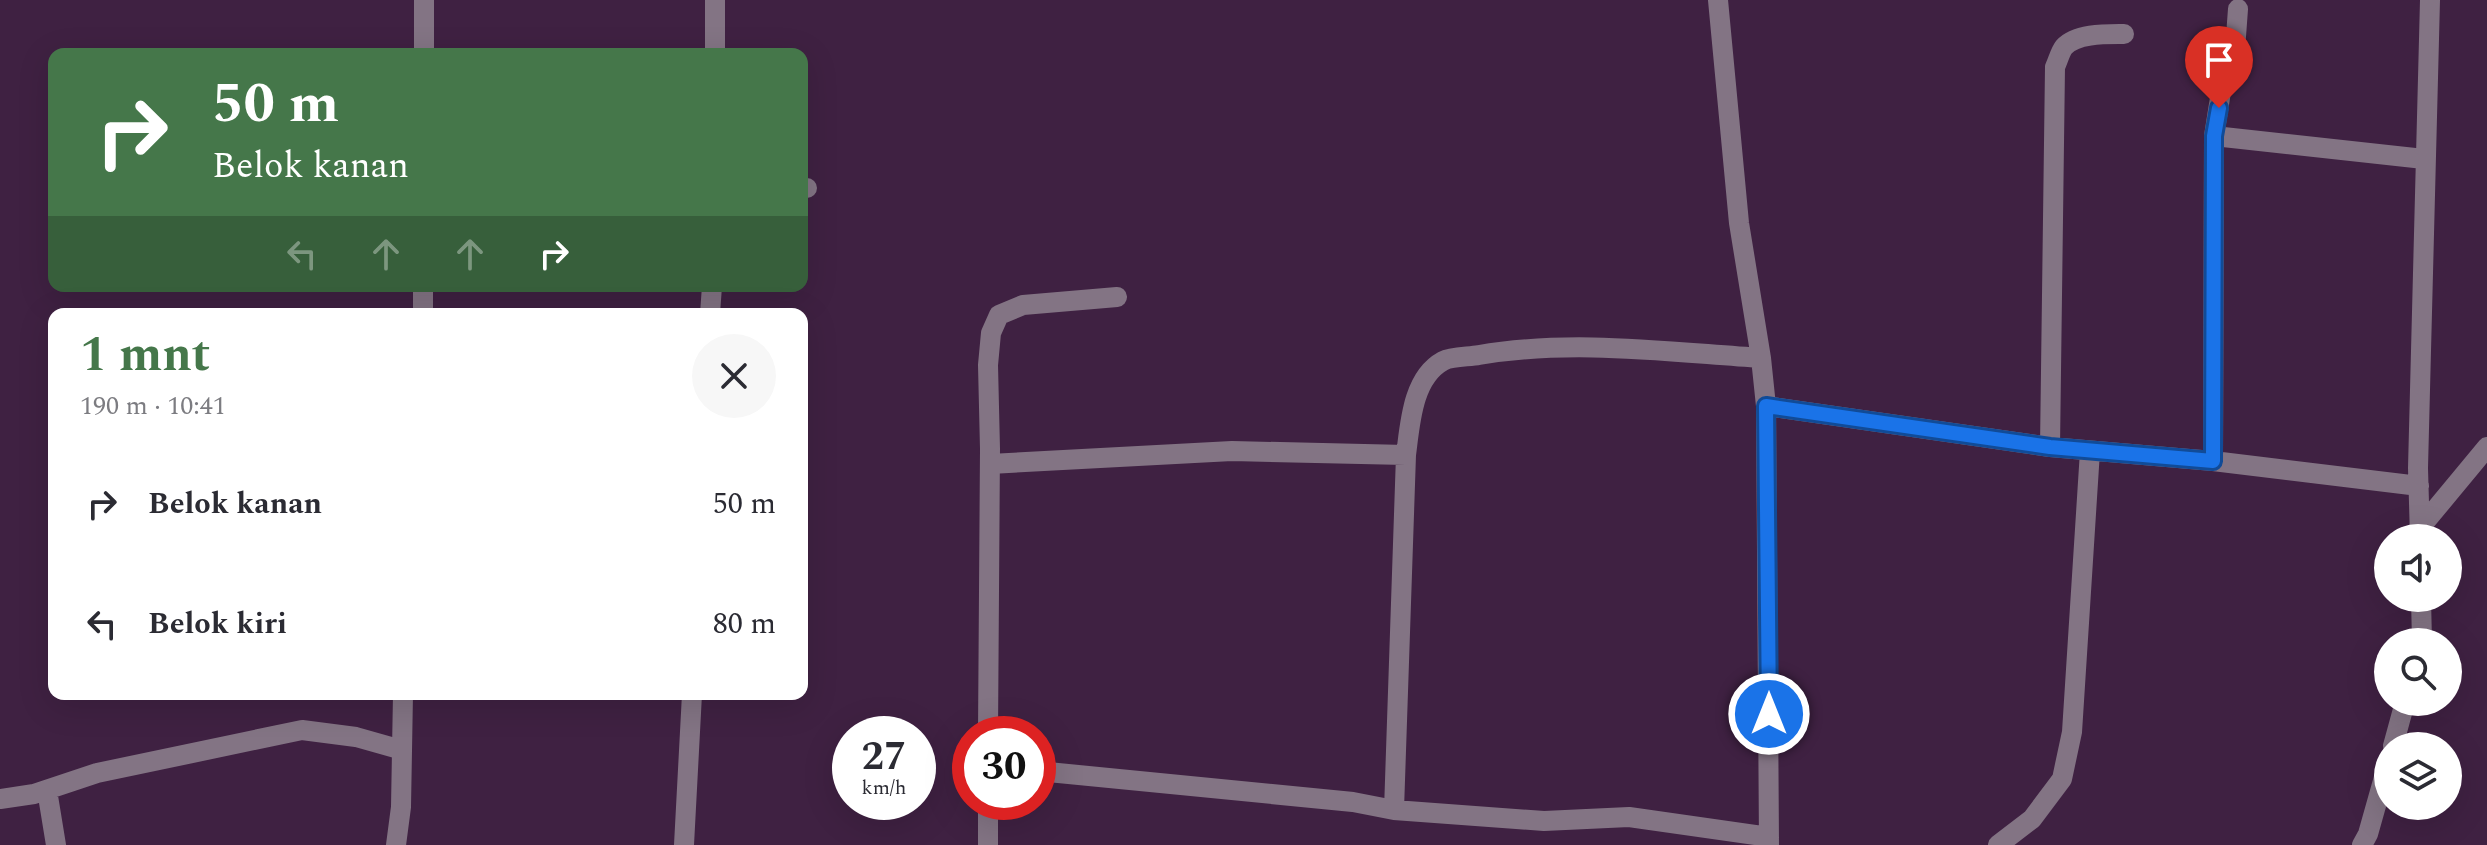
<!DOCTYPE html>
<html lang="id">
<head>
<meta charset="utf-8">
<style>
  body { margin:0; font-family:Spectral,serif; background:#f7f7f7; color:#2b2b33; height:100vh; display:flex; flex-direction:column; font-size:30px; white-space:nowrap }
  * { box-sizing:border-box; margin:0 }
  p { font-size:26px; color:#7c7c81 }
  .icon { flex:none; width:44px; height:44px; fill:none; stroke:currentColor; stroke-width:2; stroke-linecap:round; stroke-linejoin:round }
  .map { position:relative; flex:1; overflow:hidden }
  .details { position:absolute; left:48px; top:308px; width:760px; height:392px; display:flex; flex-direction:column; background:#fff; border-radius:16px; box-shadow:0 8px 32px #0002 }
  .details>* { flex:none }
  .guide { position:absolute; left:48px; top:48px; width:760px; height:244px; border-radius:16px; box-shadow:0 8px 32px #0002; background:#45774a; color:#fff; overflow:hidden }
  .buttons { position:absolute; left:2374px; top:524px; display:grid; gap:16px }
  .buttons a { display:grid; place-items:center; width:88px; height:88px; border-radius:50%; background:#fff; box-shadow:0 8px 32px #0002; font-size:40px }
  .speed { position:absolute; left:832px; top:716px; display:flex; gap:16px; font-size:40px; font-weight:700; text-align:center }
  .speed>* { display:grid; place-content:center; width:104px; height:104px; border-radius:50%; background:#fff; box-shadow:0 8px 32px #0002; line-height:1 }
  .speed small { font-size:20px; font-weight:400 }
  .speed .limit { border:12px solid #d22; background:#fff; color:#111 }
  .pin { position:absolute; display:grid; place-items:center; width:68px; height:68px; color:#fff; margin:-82px -34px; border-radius:50% 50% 50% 0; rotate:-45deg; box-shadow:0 0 8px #0007 }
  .pin .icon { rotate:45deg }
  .me { position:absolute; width:88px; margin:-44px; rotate:0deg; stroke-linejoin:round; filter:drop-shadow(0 0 6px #0008) }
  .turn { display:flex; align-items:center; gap:28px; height:168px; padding:0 32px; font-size:36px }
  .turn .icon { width:104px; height:104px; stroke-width:2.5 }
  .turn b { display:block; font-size:56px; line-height:68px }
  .lanes { display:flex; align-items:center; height:76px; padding:0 32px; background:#0003; justify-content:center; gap:40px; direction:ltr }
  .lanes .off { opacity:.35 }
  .round { display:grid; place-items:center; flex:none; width:84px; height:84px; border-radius:42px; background:#f7f7f7 }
  .headline { display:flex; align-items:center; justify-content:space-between; height:136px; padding:0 32px }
  h1 { font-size:48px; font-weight:700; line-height:60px; color:#45774a }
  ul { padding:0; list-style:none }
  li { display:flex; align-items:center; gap:24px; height:120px; padding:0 32px }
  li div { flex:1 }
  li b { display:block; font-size:30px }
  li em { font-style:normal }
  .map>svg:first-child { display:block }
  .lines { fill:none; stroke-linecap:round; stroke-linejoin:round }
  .minor { stroke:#837484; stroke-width:20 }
  .route-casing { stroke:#114b97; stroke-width:20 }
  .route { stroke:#1a73e8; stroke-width:14 }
</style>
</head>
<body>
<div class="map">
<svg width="2487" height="845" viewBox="0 0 2487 845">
  <rect width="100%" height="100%" fill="#3f2142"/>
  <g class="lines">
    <path class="minor" d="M715,0V54
      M1718,0L1739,223L1761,358L1766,406L1769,845
      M424,54V0
      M2214,136L2424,159
      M802,188H807
      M423,314V286
      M710,314L712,286
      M1766,406L2050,447L2213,461L2419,486
      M2050,447L2055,67C2058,61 2060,52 2064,47C2076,33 2107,34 2124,34
      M2213,461L2214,136L2223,79L2235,50L2238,9
      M990,464L1232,451L1406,455C1410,425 1412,378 1443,361C1452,356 1469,357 1479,355C1572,339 1668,352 1761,358
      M2420,528L2487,447
      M2420,538L2418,468L2430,0
      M2421,598L2422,642
      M988,734L990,449L988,365L991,333L999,315L1023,305L1117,297
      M2393,746L2405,702
      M1038,771L1353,802L1394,810L1544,821L1629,817L1769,837
      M47,790L56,845
      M0,799L34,794L97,773L302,730L356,737L402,750
      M1394,810L1406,455
      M396,845L401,807L403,694
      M684,845L692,694
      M988,845V802
      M1998,845L2032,819L2062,779L2072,732L2090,451
      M2362,845L2368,834L2388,763"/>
  </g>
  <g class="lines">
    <defs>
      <path id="route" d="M1769,714L1766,406L2050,447L2213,461L2214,136L2219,108"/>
    </defs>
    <use href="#route" class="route-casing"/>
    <use href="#route" class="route"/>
  </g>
</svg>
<div class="buttons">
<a><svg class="icon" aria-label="sound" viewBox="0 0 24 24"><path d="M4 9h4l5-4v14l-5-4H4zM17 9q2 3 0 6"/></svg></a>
<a><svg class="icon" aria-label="search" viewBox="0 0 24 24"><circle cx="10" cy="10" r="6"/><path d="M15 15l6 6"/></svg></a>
<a><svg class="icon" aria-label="layers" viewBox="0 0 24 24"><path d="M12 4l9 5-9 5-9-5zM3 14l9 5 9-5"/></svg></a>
</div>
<div class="speed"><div>27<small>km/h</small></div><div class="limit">30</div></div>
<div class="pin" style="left:2219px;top:108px;background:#d93025"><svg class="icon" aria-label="arrive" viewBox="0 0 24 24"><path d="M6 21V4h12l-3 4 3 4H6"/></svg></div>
<svg class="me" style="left:1769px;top:714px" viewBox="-20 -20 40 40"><circle r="17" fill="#1a73e8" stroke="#fff" stroke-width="3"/><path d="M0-11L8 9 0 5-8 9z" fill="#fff"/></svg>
<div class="guide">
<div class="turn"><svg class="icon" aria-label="right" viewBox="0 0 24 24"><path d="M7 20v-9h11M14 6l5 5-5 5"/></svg><div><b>50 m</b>Belok kanan</div></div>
<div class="lanes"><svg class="icon off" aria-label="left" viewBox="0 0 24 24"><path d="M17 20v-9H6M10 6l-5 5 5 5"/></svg><svg class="icon off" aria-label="ahead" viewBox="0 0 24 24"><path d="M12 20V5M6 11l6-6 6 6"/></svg><svg class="icon off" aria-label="ahead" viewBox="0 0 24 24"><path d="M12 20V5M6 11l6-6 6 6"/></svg><svg class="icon" aria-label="right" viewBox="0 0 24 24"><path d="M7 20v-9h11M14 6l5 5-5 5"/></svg></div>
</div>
<section class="details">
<div class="headline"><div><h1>1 mnt</h1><p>190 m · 10:41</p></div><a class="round"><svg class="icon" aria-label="close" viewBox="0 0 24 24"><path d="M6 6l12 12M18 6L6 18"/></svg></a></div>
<ul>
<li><svg class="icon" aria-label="right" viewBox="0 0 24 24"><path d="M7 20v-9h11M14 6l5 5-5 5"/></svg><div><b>Belok kanan</b></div><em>50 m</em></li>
<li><svg class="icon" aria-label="left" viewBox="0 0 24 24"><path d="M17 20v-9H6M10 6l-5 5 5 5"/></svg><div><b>Belok kiri</b></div><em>80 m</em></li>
</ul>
</section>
</div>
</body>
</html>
